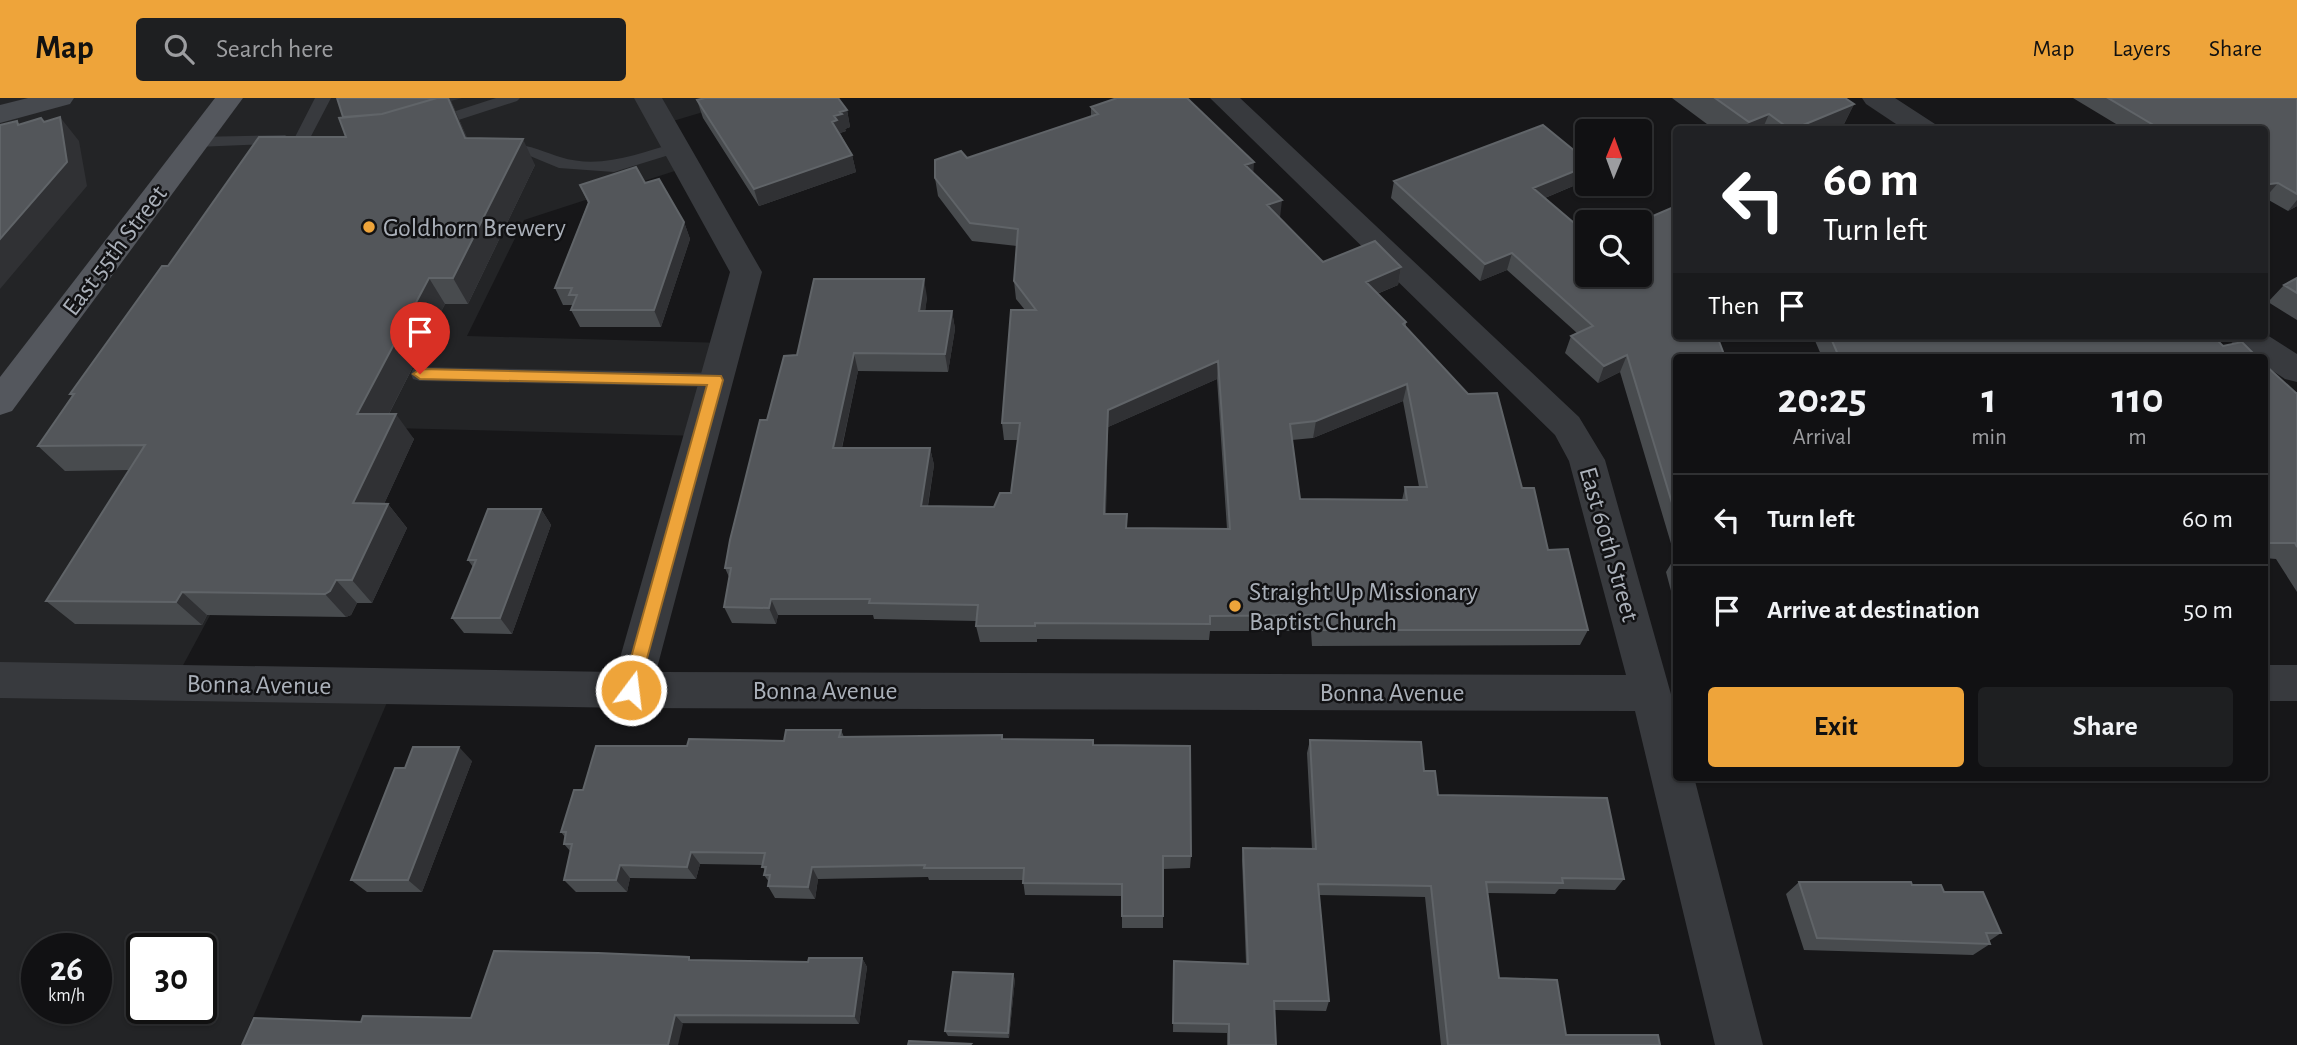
<!DOCTYPE html>
<html lang="en">
<head>
<meta charset="utf-8">
<style>
  body { margin:0; font-family:"Alegreya Sans",sans-serif; background:#1e1f21; color:#f1f3f6; height:100vh; display:flex; flex-direction:column; font-size:26px; white-space:nowrap }
  * { box-sizing:border-box; margin:0 }
  p { font-size:23px; color:#9c9da0 }
  .icon { flex:none; width:38px; height:38px; fill:none; stroke:currentColor; stroke-width:2; stroke-linecap:round; stroke-linejoin:round }
  .map { position:relative; flex:1; overflow:hidden }
  .sheet { position:absolute; left:1673px; top:256px; width:595px; height:427px; display:flex; flex-direction:column; background:#111113; border-radius:7px; box-shadow:0 2px 5px #0004,0 0 0 2px #303133 }
  .sheet>* { flex:none }
  .guide { position:absolute; left:1673px; top:28px; width:595px; height:214px; border-radius:7px; box-shadow:0 2px 5px #0004,0 0 0 2px #303133; background:#202124; color:#fff; overflow:hidden }
  .needle { width:46px; rotate:1deg }
  .fabs { position:absolute; left:1575px; top:21px; display:grid; gap:14px }
  .fabs a { display:grid; place-items:center; width:77px; height:77px; border-radius:7px; background:#111113; box-shadow:0 2px 5px #0004,0 0 0 2px #303133; font-size:35px }
  .speed { position:absolute; left:21px; top:835px; display:flex; gap:14px; font-size:35px; font-weight:700; text-align:center }
  .speed>* { display:grid; place-content:center; width:91px; height:91px; border-radius:50%; background:#111113; box-shadow:0 2px 5px #0004,0 0 0 2px #303133; line-height:1 }
  .speed small { font-size:18px; font-weight:400 }
  .speed .limit { border:4px solid #111; border-radius:10px; background:#fff; color:#111 }
  .pin { position:absolute; display:grid; place-items:center; width:60px; height:60px; color:#fff; margin:-72px -30px; border-radius:50% 50% 50% 0; rotate:-45deg; box-shadow:0 0 7px #0007 }
  .pin .icon { rotate:45deg }
  .me { position:absolute; width:77px; margin:-38px; rotate:15deg; stroke-linejoin:round; filter:drop-shadow(0 0 5px #0008) }
  .turn { display:flex; align-items:center; gap:24px; height:147px; padding:0 35px; font-size:32px }
  .turn .icon { width:91px; height:91px; stroke-width:2.5 }
  .turn b { display:block; font-size:49px; line-height:60px }
  .then { display:flex; align-items:center; height:66px; padding:0 35px; background:#0003; gap:14px; font-size:26px }
  .eta { display:flex; justify-content:space-evenly; align-items:center; height:119px; text-align:center }
  .eta b { font-size:42px; font-weight:700; line-height:49px }
  .action { display:flex; gap:14px; margin-top:auto; padding:14px 35px }
  .action a { flex:1; height:80px; border-radius:7px; background:#eea43a; color:#111; font-size:28px; font-weight:700; line-height:80px; text-align:center }
  .action a+a { background:#1e1f21; color:#f1f3f6 }
  ul { padding:0; list-style:none }
  li { display:flex; align-items:center; gap:21px; height:91px; padding:0 35px; border-top:2px solid #303133 }
  li div { flex:1 }
  li b { display:block; font-size:26px }
  li em { font-style:normal }
  header { display:flex; align-items:center; gap:42px; box-sizing:border-box; height:98px; padding:0 35px; background:#eea43a; color:#111 }
  header strong { font-size:33px }
  nav { display:flex; gap:38px; margin-inline-start:auto; font-size:24px }
  .search { width:490px; height:63px; background:#1e1f21; display:flex; align-items:center; gap:18px; box-sizing:border-box; padding:0 24px; border-radius:7px; color:#9c9da0; font-size:26px }
  .map>svg:first-child { display:block }
  .built { fill:#232426; fill-rule:evenodd }
  .lines { fill:none; stroke-linecap:round; stroke-linejoin:round }
  .lane { fill:#383a3e; fill-rule:evenodd }
  .street { fill:#383a3e; fill-rule:evenodd }
  .secondary { fill:#46494e; fill-rule:evenodd }
  .primary { fill:#54575d; fill-rule:evenodd }
  .wall { fill:#484b4e; fill-rule:evenodd }
  .shaded-wall { fill:#303134 }
  .building { fill:#53565a; stroke:#606468; stroke-width:2; fill-rule:evenodd }
  .route { fill:#eea43a; stroke:#9b6b26; stroke-width:2 }
  .poi-dot { fill:#eea43a; stroke:#121214; stroke-width:2.5 }
  .labels { text-anchor:middle; stroke-width:5; stroke-linejoin:round; paint-order:stroke }
  .poi-label { font-size:26px; fill:#aab0b9; stroke:#121214; text-anchor:start }
  .street-label { font-size:26px; fill:#aab0b9; stroke:#121214 }
</style>
</head>
<body>
<header>
<strong>Map</strong>
<div class="search"><svg class="icon" aria-label="search" viewBox="0 0 24 24"><circle cx="10" cy="10" r="6"/><path d="M15 15l6 6"/></svg>Search here</div>
<nav><a>Map</a><a>Layers</a><a>Share</a></nav>
</header>
<div class="map">
<svg width="2297" height="947" viewBox="0 0 2297 947">
  <rect width="100%" height="100%" fill="#171719"/>
  <path class="built" d="M0,0H750L663,26L687,69L524,122L467,238L726,245L701,338L312,328L174,584L394,588L241,947H0ZM37,850H96V910H37ZM142,850H201V910H142Z"/>
  <g class="lines">
    <path class="lane" d="M315,0H331L308,44H296L294,41Z
      M496,0H520L517,3L437,29H425L423,26L425,23Z
      M285,37L293,42L291,45L196,49L188,44L196,39Z
      M676,45L682,47L684,50L682,53L614,74L559,70L530,58H502L494,53C509,37 543,54 560,59C601,72 638,55 676,45Z
      M420,269L716,275L723,277L725,282L723,287L716,289L420,283L413,281L411,276L413,271Z"/>
    <path class="street" d="M634,0H662L762,174L656,574L1626,577L1569,363L1555,337L1210,0H1240L1579,319L1605,362L1676,614V679H1694L1763,947H1715L1635,613L631,610L0,600V564L616,574L730,174Z
      M1862,0H1895L1935,26L1939,32H1905L1866,6Z
      M2264,235L2297,256V284L2285,281L2264,267V259C2249,259 2236,252 2227,238H2264Z
      M2264,567H2297V603H2264Z"/>
    <path class="secondary" d="M28,0H74L70,6L0,25V7Z"/>
    <path class="primary" d="M215,0H243L12,313L0,317V279Z"/>
  </g>
  <path class="wall" d="M1672,0H1845L1854,6L1842,30L1838,32H1715Z
    M2073,0H2297V108L2288,113L2265,100L2264,32H2126Z
    M697,2L847,12L850,29L845,31L846,33L840,35L852,57L856,74L759,108L703,20Z
    M451,3L467,40L535,67L468,206H445L389,316L414,341L384,406H388L407,430L372,505H357L351,517L346,519L207,517L202,527L75,526L46,503L129,372L65,373L38,348L72,298L70,296L168,168L346,39Z
    M1091,9L1253,74L1280,120L1323,164L1401,169L1398,187L1377,196L1406,224V228L1522,390L1548,452L1588,532L1580,547L1312,548L1311,533H1210L1209,542L1037,541V544H980L976,528L977,523L874,521L873,517H778L776,526L732,525L724,509L729,479L725,470L767,322L797,257L927,199L925,213H952L955,231L948,274L858,273L842,350H930L934,367L928,408L994,409L1011,395L1018,342H1004L1002,325L1025,212L1016,201L1014,183L1017,148L972,143L938,98L935,80L967,60L1091,19ZM1217,281L1227,431L1127,430L1106,416L1108,329ZM1403,303L1419,389H1405L1402,402L1300,401L1292,342L1313,340Z
    M1394,83H1585L1545,100L1676,259V512L1666,474L1675,459L1620,274L1598,285L1565,255L1571,238L1577,235L1507,172L1480,183L1391,100Z
    M645,85L684,124L690,141L661,229H580L571,212L573,207H563L555,190L588,105L580,87Z
    M2297,180V222L2268,204L2284,187Z
    M1813,238H2213L2223,248L2257,259H1822Z
    M2264,266L2296,295H2297V494L2276,461L2264,460Z
    M541,411L551,427L512,536L464,535L452,520L473,469L468,462Z
    M841,632L844,639L1002,637L1003,641L1093,642V647L1191,758L1190,770L1163,771V830H1122V798L1025,797L1023,782H929L928,779L818,781L815,801L775,800L768,788L769,784L764,777L765,773L762,767L700,766L696,781L630,780L627,794H576L564,782L571,754L564,746L565,739L561,734L583,692L687,648L784,643Z
    M1310,642L1424,673L1438,697L1624,781L1615,792L1559,791L1555,796L1487,795L1499,880L1566,937L1660,947H1441L1425,799L1319,797L1329,903L1326,913L1275,912L1276,947H1227V935L1173,934L1174,863L1246,865L1242,762L1243,750L1312,751L1307,655Z
    M472,663L422,794H367L351,782L405,670Z
    M1799,784L1912,787L1944,794L2001,835L1989,843L1990,846L1973,857L1804,852L1786,796Z
    M862,860L867,869L859,926L361,924L471,920L692,862L808,864Z
    M1015,881L1009,940L948,938L945,933Z"/>
  <path class="shaded-wall" d="M449,0H462L451,3L479,66L465,40L448,1Z
    M1854,6L1842,30L1838,32H1792Z
    M847,12L850,29L845,31L846,33L840,35L841,40L832,24L834,18L840,14Z
    M1769,16L1762,32H1746L1749,24Z
    M60,19L79,43L87,88L0,191V141Z
    M523,41L535,67L468,206L453,180Z
    M852,57L856,74L759,108L754,91Z
    M1254,64L1253,81L1245,67Z
    M1587,68V77L1585,83L1528,107L1533,90Z
    M2278,85L2265,100H2264V89L2270,86Z
    M1282,102L1280,120L1267,107Z
    M2297,102V108L2288,113Z
    M684,124L690,141L661,229L654,212Z
    M1512,155L1507,172L1480,183L1485,166Z
    M1401,169L1398,187L1362,202L1366,184Z
    M429,180L445,206L376,341L357,316Z
    M924,181L927,199L923,231L919,213Z
    M952,213L955,231L948,274L945,256Z
    M854,255L858,273L838,367L833,350Z
    M1627,257L1620,274L1598,285L1604,268Z
    M1218,263L1217,281L1108,329L1105,432L1104,416L1108,312Z
    M1407,286L1403,303L1313,340L1316,323Z
    M396,316L414,341L373,430L353,405Z
    M930,350L934,367L925,425L921,408Z
    M388,406L407,430L372,505L352,482Z
    M541,411L551,427L512,536L500,520Z
    M336,482L357,505L351,517L346,519L325,496Z
    M182,494L207,517L202,527L176,504Z
    M771,501L778,517L776,526L769,510Z
    M459,649L472,663L422,794L408,782Z
    M691,754L700,766L696,781L687,769Z
    M620,767L630,780L627,794L616,782Z
    M812,769L818,781L815,801L808,789Z
    M862,860L867,869L859,926L854,918Z
    M1013,876L1015,881L1009,940L1008,935Z
    M675,917L683,926L678,947H668Z"/>
  <path class="building" d="M337,0H437L382,16L343,19Z
    M437,0H448L465,40L523,41L453,180H429L357,316H396L353,405L388,406L352,482H336L330,493L325,496L182,494L176,504L46,503L145,347L38,348L74,296H70L162,168H168L259,39H346L339,20L382,16Z
    M705,0H838L847,12L840,14L842,16L834,18L837,22L832,24L852,57L754,91L697,2Z
    M1117,0H1187L1254,64L1245,67L1282,102L1267,107L1323,164L1375,143L1401,169L1366,184L1406,224L1403,226L1468,296L1497,295L1522,390H1534L1548,452L1568,451L1588,532H1315L1314,517L1210,518V526L1035,525V528H976L978,507L869,505L870,501H771L769,510L724,509L731,470H725L730,442L760,322H767L784,258L797,257L814,181H924L919,213H952L945,256L854,255L833,350H930L921,408L994,409L1000,395H1011L1020,325H1002L1011,212H1036L1014,183L1018,131L970,125L935,80V62L961,53L967,60L1098,16L1091,9ZM1218,263L1230,431L1126,430L1127,416H1104L1108,312ZM1407,286L1427,389H1405L1407,402L1300,401L1290,326L1316,323Z
    M1715,0H1845L1854,6L1791,32L1769,16L1749,24Z
    M2108,0H2297V96L2278,85L2270,86L2264,89V32H2162Z
    M60,19L67,64L0,141V27L17,23L18,27L41,20L44,24Z
    M1543,27L1587,63V68L1533,90L1587,136V177H1640L1639,124L1676,108V238H1717L1725,259H1676V418L1627,257L1604,268L1571,238L1593,228L1512,155L1485,166L1394,83Z
    M636,69L645,85L659,81L684,124L654,212H571L577,197H569L572,190H555L589,104L580,87Z
    M2297,180V195L2284,187Z
    M1830,238H2213L2223,248L2242,244L2257,259H1839Z
    M2264,266L2296,295H2297V449L2295,445H2264Z
    M488,411H541L500,520H452L476,462H468Z
    M786,632H841L839,639L1002,637V641L1093,642V647L1190,648L1191,758H1163V818H1122V786L1023,785L1024,770H924L925,767L812,769L808,789L768,788L770,777H764L766,769H762L765,755L691,754L687,769L620,767L616,782H564L572,746H564L566,734H561L574,692H583L596,648H687L689,641L784,643Z
    M1310,642L1421,644L1424,673H1435L1438,697L1607,700L1624,781L1562,780L1563,785L1486,784L1499,880L1557,882L1566,937H1658L1660,947H1448L1431,788L1318,786L1329,903H1274L1276,947H1229V926L1173,925L1174,863L1248,866L1243,750L1316,751Z
    M413,649H459L408,782H351L395,670H405Z
    M1799,784H1911L1912,787H1941L1944,794H1983L2001,835H1986L1990,846L1817,840Z
    M494,853L598,855L689,859V862L808,864L809,860H862L854,918L675,917L668,947H242L254,920L361,924L363,918L471,920Z
    M953,874L1013,876L1008,935L945,933Z
    M909,943L971,946L970,947H908Z"/>
  <path class="route" d="M420,271L721,278L723,282L637,597L631,599L625,597L622,592L707,287L420,281L413,276Z"/>
  <g class="poi-dot">
    <circle cx="369" cy="129" r="7"/>
    <circle cx="1235" cy="508" r="7"/>
  </g>
  <g class="labels">
    <g class="poi-label">
      <text x="383" y="138">Goldhorn Brewery</text>
      <text x="1249" y="502">Straight Up Missionary<tspan x="1249" dy="30">Baptist Church</tspan></text>
    </g>
    <g class="street-label">
      <text transform="translate(114 152) rotate(-53)" y="9">East 55th Street</text>
      <text transform="translate(1610 446) rotate(74)" y="9">East 60th Street</text>
      <text transform="translate(259 586) rotate(1)" y="9">Bonna Avenue</text>
      <text x="825" y="601">Bonna Avenue</text>
      <text x="1392" y="603">Bonna Avenue</text>
    </g>
  </g>
</svg>
<div class="fabs">
<a><svg class="needle" viewBox="-14 -14 28 28"><path d="M0-13l5 13h-10z" fill="#e53935"/><path d="M0 13l5-13h-10z" fill="#9c9da0"/></svg></a>
<a><svg class="icon" aria-label="search" viewBox="0 0 24 24"><circle cx="10" cy="10" r="6"/><path d="M15 15l6 6"/></svg></a>
</div>
<div class="speed"><div>26<small>km/h</small></div><div class="limit">30</div></div>
<div class="pin" style="left:420px;top:276px;background:#d93025"><svg class="icon" aria-label="arrive" viewBox="0 0 24 24"><path d="M6 21V4h12l-3 4 3 4H6"/></svg></div>
<svg class="me" style="left:631px;top:592px" viewBox="-20 -20 40 40"><circle r="17" fill="#eea43a" stroke="#fff" stroke-width="3"/><path d="M0-11L8 9 0 5-8 9z" fill="#fff"/></svg>
<div class="guide">
<div class="turn"><svg class="icon" aria-label="left" viewBox="0 0 24 24"><path d="M17 20v-9H6M10 6l-5 5 5 5"/></svg><div><b>60 m</b>Turn left</div></div>
<div class="then">Then<svg class="icon" aria-label="arrive" viewBox="0 0 24 24"><path d="M6 21V4h12l-3 4 3 4H6"/></svg></div>
</div>
<section class="sheet">
<div class="eta">
<div><b>20:25</b><p>Arrival</p></div>
<div><b>1</b><p>min</p></div>
<div><b>110</b><p>m</p></div>
</div>
<ul>
<li><svg class="icon" aria-label="left" viewBox="0 0 24 24"><path d="M17 20v-9H6M10 6l-5 5 5 5"/></svg><div><b>Turn left</b></div><em>60 m</em></li>
<li><svg class="icon" aria-label="arrive" viewBox="0 0 24 24"><path d="M6 21V4h12l-3 4 3 4H6"/></svg><div><b>Arrive at destination</b></div><em>50 m</em></li>
</ul>
<div class="action"><a>Exit</a><a>Share</a></div>
</section>
</div>
</body>
</html>
